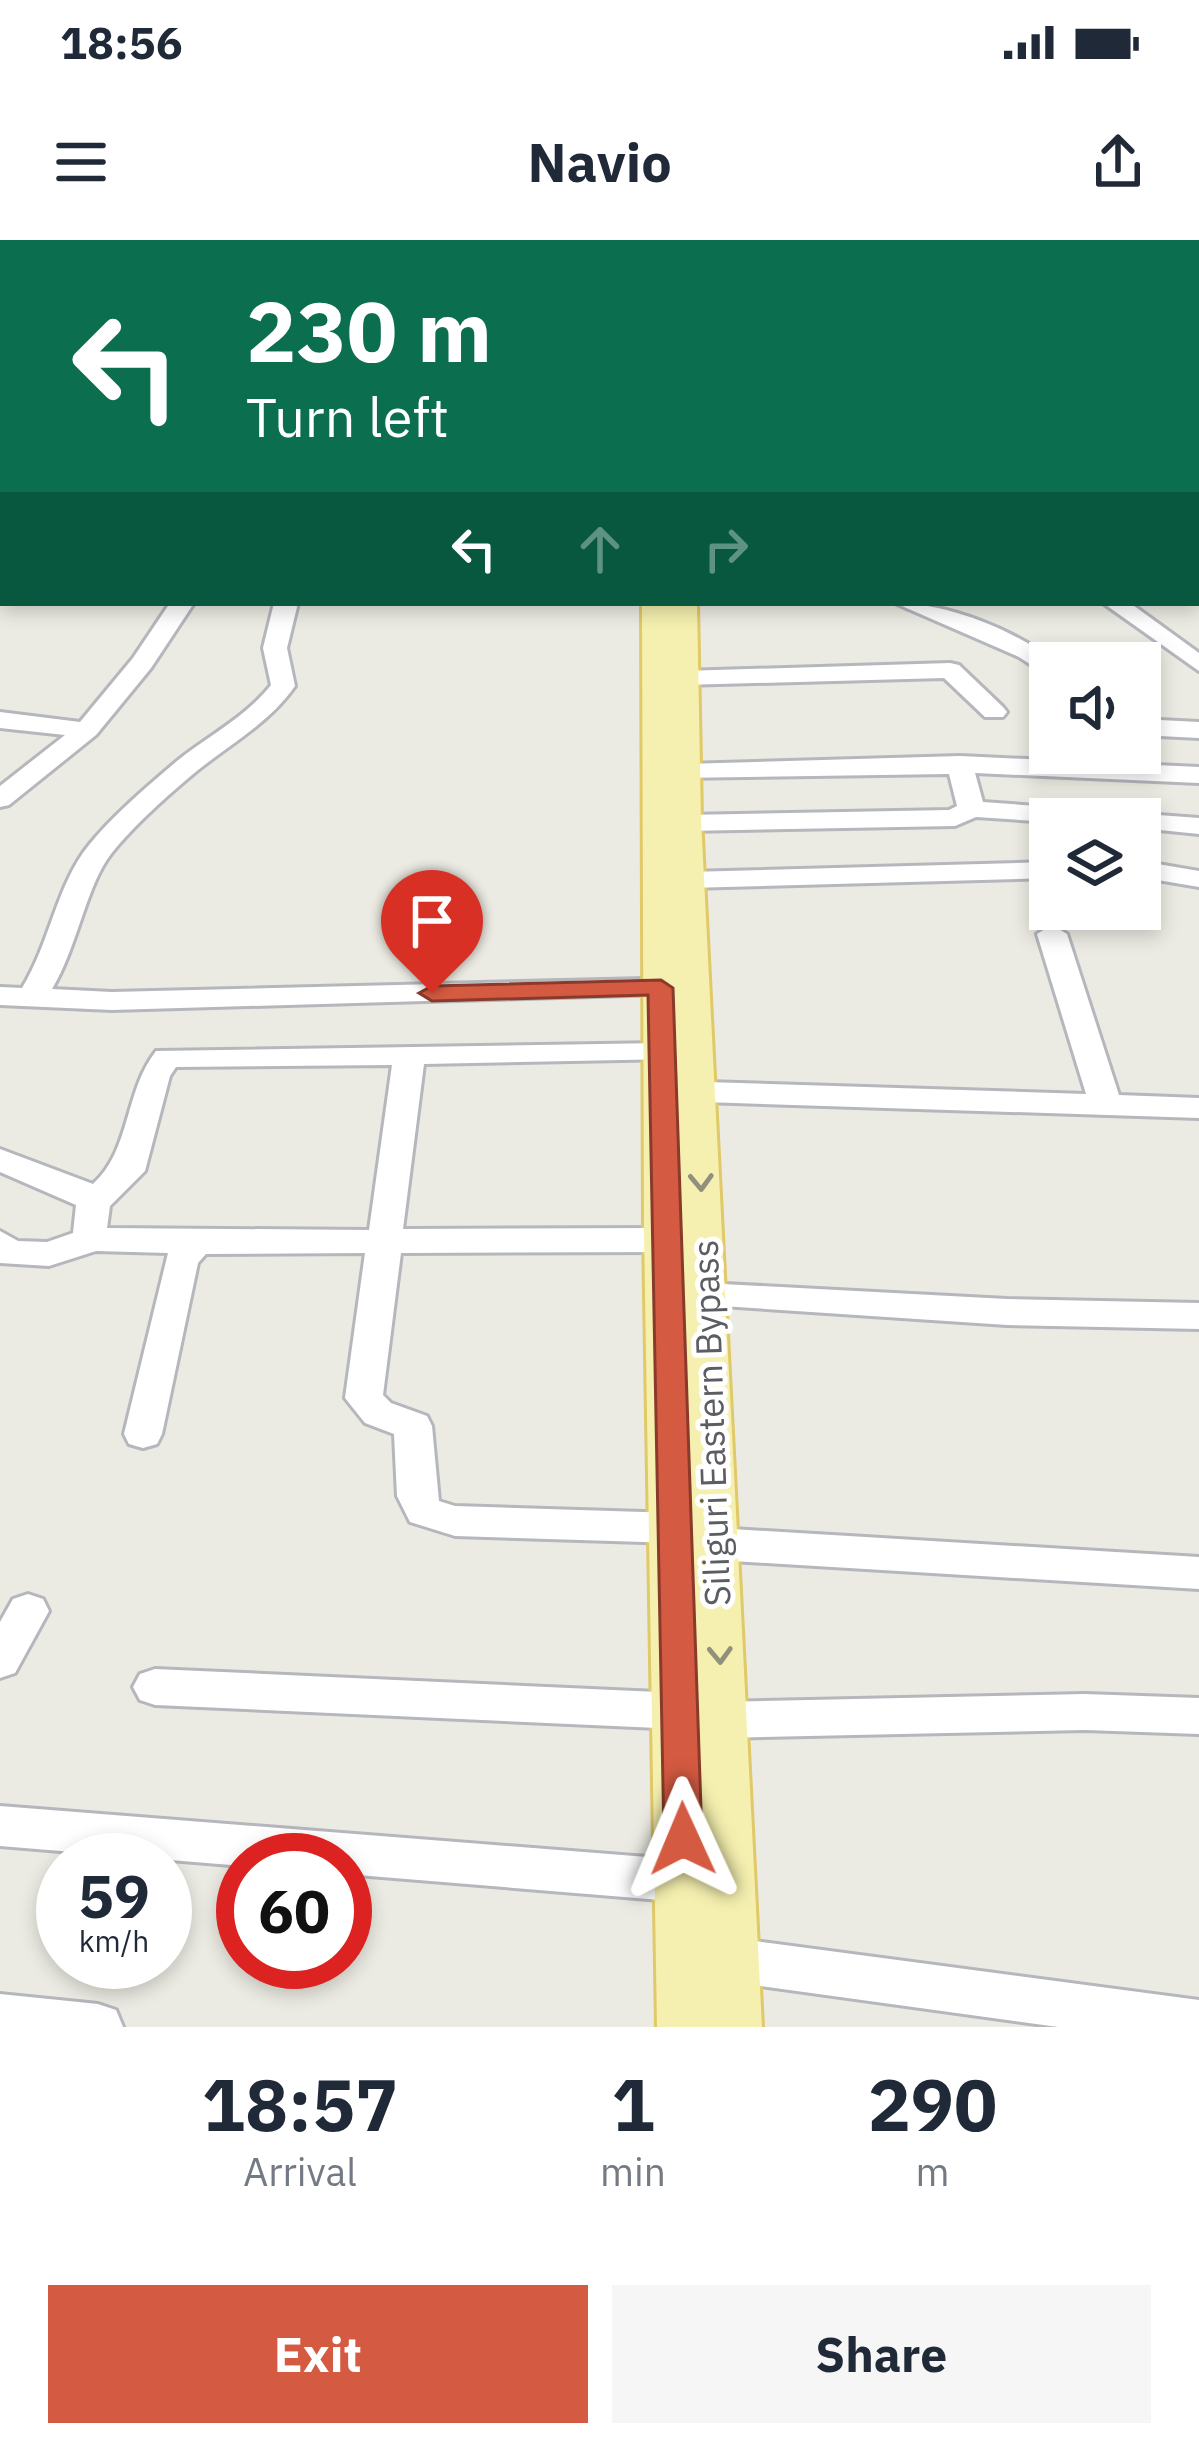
<!DOCTYPE html>
<html lang="en">
<head>
<meta charset="utf-8">
<style>
  body { margin:0; font-family:"IBM Plex Sans",sans-serif; background:#f6f6f7; color:#1f2937; height:100vh; display:flex; flex-direction:column; font-size:45px; white-space:nowrap }
  * { box-sizing:border-box; margin:0 }
  p { font-size:39px; color:#747a83 }
  .icon { flex:none; width:66px; height:66px; fill:none; stroke:currentColor; stroke-width:2; stroke-linecap:round; stroke-linejoin:round }
  .map { position:relative; height:1787px; overflow:hidden }
  .sheet { display:flex; flex-direction:column; background:#fff; flex:1 }
  .sheet>* { flex:none }
  .banner { position:absolute; left:0px; top:0px; width:1200px; height:366px; box-shadow:0 6px 18px #0003; background:#0b6e4f; color:#fff; overflow:hidden }
  .tools { position:absolute; left:1029px; top:402px; display:grid; gap:24px }
  .tools a { display:grid; place-items:center; width:132px; height:132px; border-radius:0px; background:#fff; box-shadow:0 6px 18px #0003; font-size:60px }
  .speed { position:absolute; left:36px; top:1593px; display:flex; gap:24px; font-size:60px; font-weight:700; text-align:center }
  .speed>* { display:grid; place-content:center; width:156px; height:156px; border-radius:50%; background:#fff; box-shadow:0 6px 18px #0003; line-height:1 }
  .speed small { font-size:30px; font-weight:400 }
  .speed .limit { border:18px solid #d22; background:#fff; color:#111 }
  .pin { position:absolute; display:grid; place-items:center; width:102px; height:102px; color:#fff; margin:-123px -51px; border-radius:50% 50% 50% 0; rotate:-45deg; box-shadow:0 0 12px #0007 }
  .pin .icon { rotate:45deg }
  .me { position:absolute; width:132px; margin:-66px; rotate:359deg; stroke-linejoin:round; filter:drop-shadow(0 0 9px #0008) }
  .turn { display:flex; align-items:center; gap:42px; height:252px; padding:0 48px; font-size:54px }
  .turn .icon { width:156px; height:156px; stroke-width:2.5 }
  .turn b { display:block; font-size:84px; line-height:102px }
  .lanes { display:flex; align-items:center; height:114px; padding:0 48px; background:#0003; justify-content:center; gap:60px; direction:ltr }
  .lanes .off { opacity:.35 }
  .eta { display:flex; justify-content:space-evenly; align-items:center; height:204px; text-align:center }
  .eta b { font-size:72px; font-weight:700; line-height:84px }
  .action { display:flex; gap:24px; margin-top:auto; padding:24px 48px }
  .action a { flex:1; height:138px; border-radius:0px; background:#d45a41; color:#fff; font-size:48px; font-weight:700; line-height:138px; text-align:center }
  .action a+a { background:#f6f6f7; color:#1f2937 }
  .status { display:flex; justify-content:space-between; align-items:center; height:84px; padding:0 60px; background:#fff; direction:ltr }
  .status svg { height:33px; fill:currentColor }
  header { display:flex; justify-content:space-between; align-items:center; height:156px; padding:0 48px; background:#fff; font-size:54px; font-weight:700 }
  .map>svg:first-child { display:block }
  .lines { fill:none; stroke-linecap:round; stroke-linejoin:round }
  .minor-casing { stroke:#b5b7bc; stroke-width:6 }
  .major-casing { stroke:#e0c968; stroke-width:6 }
  .minor { fill:#fff; fill-rule:evenodd }
  .major { fill:#f5f0af; fill-rule:evenodd }
  .oneway { stroke:#91907d }
  .route { fill:#d45a41; stroke:#8a3a2a; stroke-width:3 }
  .labels { text-anchor:middle; stroke-width:10; stroke-linejoin:round; paint-order:stroke }
  .street-label { font-size:36px; fill:#5b5d62; stroke:#fff }
</style>
</head>
<body>
<div class="status"><b>18:56</b><svg viewBox="0 0 49 12"><path d="M0 12V9h3v3zM5 12V6h3v6zM10 12V3h3v9zM15 12V0h3v12zM26 1h20v11H26zM47 4h2v5h-2z"/></svg></div>
<header><svg class="icon" aria-label="menu" viewBox="0 0 24 24"><path d="M4 6h16M4 12h16M4 18h16"/></svg>Navio<svg class="icon" aria-label="share" viewBox="0 0 24 24"><path d="M12 15V3M7 8l5-5 5 5M5 13v7h14v-7"/></svg></header>
<div class="map">
<svg width="1199" height="1787" viewBox="0 0 1199 1787">
  <rect width="100%" height="100%" fill="#ecebe3"/>
  <g class="lines">
    <defs>
      <path id="minor" d="M291,0H307L309,3H293Z
        M1076,0H1092V3H1076Z
        M1146,0H1162V3H1146Z
        M1197,16H1199V26H1197Z
        M0,47H3V57H0Z
        M1197,58H1199V68H1197Z
        M3,95V109L0,110V96Z
        M1197,100H1199V112H1197Z
        M1197,174H1199V186H1197Z
        M3,204V218L0,219V205Z
        M1197,221H1199V233H1197Z
        M1197,273H1199L1197,287Z
        M3,290V306L0,307V291Z
        M0,332H3V346H0Z
        M1197,347H1199V361H1197Z
        M170,363H194L151,428L96,495L9,565L0,567V546L65,495L0,488V472L80,482L133,418Z
        M274,363H298L287,408L295,446C269,483 233,502 198,530C169,554 134,585 111,614C86,646 77,708 52,749L112,752L688,738L699,741L703,747L699,753L112,770L0,765V747L22,748C50,703 56,646 89,605C113,575 148,546 177,521C209,495 245,478 271,445L263,408Z
        M895,363C947,363 1016,390 1056,423H1050V437L1019,417Z
        M1103,363H1130L1199,413V431Z
        M950,423L959,425L1003,467L1007,472L1003,477H985L944,438L683,445L671,438L683,431Z
        M1140,479L1199,482V498L1140,495Z
        M960,516L1199,527V543L975,533L983,562L1199,578V594L1140,588V579L1050,582L976,577L955,586L686,591L672,583L686,575L949,570L957,566L949,534L677,538L673,532L686,524Z
        M1140,621L1199,631V647L1140,637Z
        M1050,622V638L688,648L674,640L688,632Z
        M1052,685L1067,694L1119,855L1199,858V878L673,861L657,851L673,841L1086,854L1037,694Z
        M662,803L673,805L678,812L673,819L424,824L403,989L666,988L678,992L683,1000L678,1008L666,1012L401,1013L383,1155L391,1163L427,1176L432,1186L439,1261L455,1266L675,1273L689,1277L695,1288L689,1299L675,1303L455,1296L410,1282L397,1256L394,1194L365,1183L345,1158L365,1013L206,1014L198,1023L162,1194L157,1204L143,1208L129,1204L124,1194L168,1013L96,1011L49,1026L0,1023V991L18,1001L47,1002L73,993L76,965L0,932V909L93,944C131,910 124,852 156,811ZM392,825L369,990L107,988L110,966L145,931L170,836L176,827Z
        M705,1043L1007,1059L1199,1063V1089L1007,1085L692,1064L687,1055L692,1046Z
        M716,1288L1199,1317V1349L716,1320L702,1315L696,1304L702,1293Z
        M28,1354L43,1359L49,1371L15,1433L0,1438V1382L13,1359Z
        M155,1429L680,1453L695,1458L702,1471L695,1484L680,1489L155,1465L140,1460L133,1447L140,1434Z
        M1085,1454L1199,1458V1494L1085,1490L722,1498L707,1493L700,1480L707,1467L722,1462Z
        M0,1566L685,1620L702,1626L708,1641L702,1656L685,1662L345,1634V1620H243V1626L0,1606Z
        M731,1698L1199,1760V1787H1058L731,1742L714,1736L707,1720L714,1704Z
        M0,1754L98,1764L116,1770L123,1787H0Z"/>
      <path id="major" d="M537,0H557L559,3H539Z
        M642,363H697L701,579L762,1787H657L644,992Z"/>
    </defs>
    <use href="#minor" class="minor-casing"/>
    <use href="#major" class="major-casing"/>
    <use href="#minor" class="minor"/>
    <use href="#major" class="major"/>
  </g>
  <defs><path id="oneway-chevron" d="M-2-3.5L2.5 0L-2 3.5" fill="none" stroke-width="1.6" stroke-linecap="round" stroke-linejoin="round" transform="scale(3)"/></defs>
  <g class="oneway">
    <use href="#oneway-chevron" transform="translate(701 942) rotate(88)"/>
    <use href="#oneway-chevron" transform="translate(720 1415) rotate(88)"/>
  </g>
  <path class="route" d="M661,740L673,748L702,1599L697,1611L683,1615L670,1611L664,1599L648,755L432,761L419,753L432,746Z"/>
  <g class="labels">
    <g class="street-label">
      <text transform="translate(711 1183) rotate(-92)" y="13">Siliguri Eastern Bypass</text>
    </g>
  </g>
</svg>
<div class="tools">
<a><svg class="icon" aria-label="sound" viewBox="0 0 24 24"><path d="M4 9h4l5-4v14l-5-4H4zM17 9q2 3 0 6"/></svg></a>
<a><svg class="icon" aria-label="layers" viewBox="0 0 24 24"><path d="M12 4l9 5-9 5-9-5zM3 14l9 5 9-5"/></svg></a>
</div>
<div class="speed"><div>59<small>km/h</small></div><div class="limit">60</div></div>
<div class="pin" style="left:432px;top:753px;background:#d93025"><svg class="icon" aria-label="arrive" viewBox="0 0 24 24"><path d="M6 21V4h12l-3 4 3 4H6"/></svg></div>
<svg class="me" style="left:683px;top:1599px" viewBox="-20 -20 40 40"><path d="M0-17L14 15 0 8-14 15z" fill="#d45a41" stroke="#fff" stroke-width="4"/></svg>
<div class="banner">
<div class="turn"><svg class="icon" aria-label="left" viewBox="0 0 24 24"><path d="M17 20v-9H6M10 6l-5 5 5 5"/></svg><div><b>230 m</b>Turn left</div></div>
<div class="lanes"><svg class="icon" aria-label="left" viewBox="0 0 24 24"><path d="M17 20v-9H6M10 6l-5 5 5 5"/></svg><svg class="icon off" aria-label="ahead" viewBox="0 0 24 24"><path d="M12 20V5M6 11l6-6 6 6"/></svg><svg class="icon off" aria-label="right" viewBox="0 0 24 24"><path d="M7 20v-9h11M14 6l5 5-5 5"/></svg></div>
</div>
</div>
<section class="sheet">
<div class="eta">
<div><b>18:57</b><p>Arrival</p></div>
<div><b>1</b><p>min</p></div>
<div><b>290</b><p>m</p></div>
</div>
<div class="action"><a>Exit</a><a>Share</a></div>
</section>
</body>
</html>
